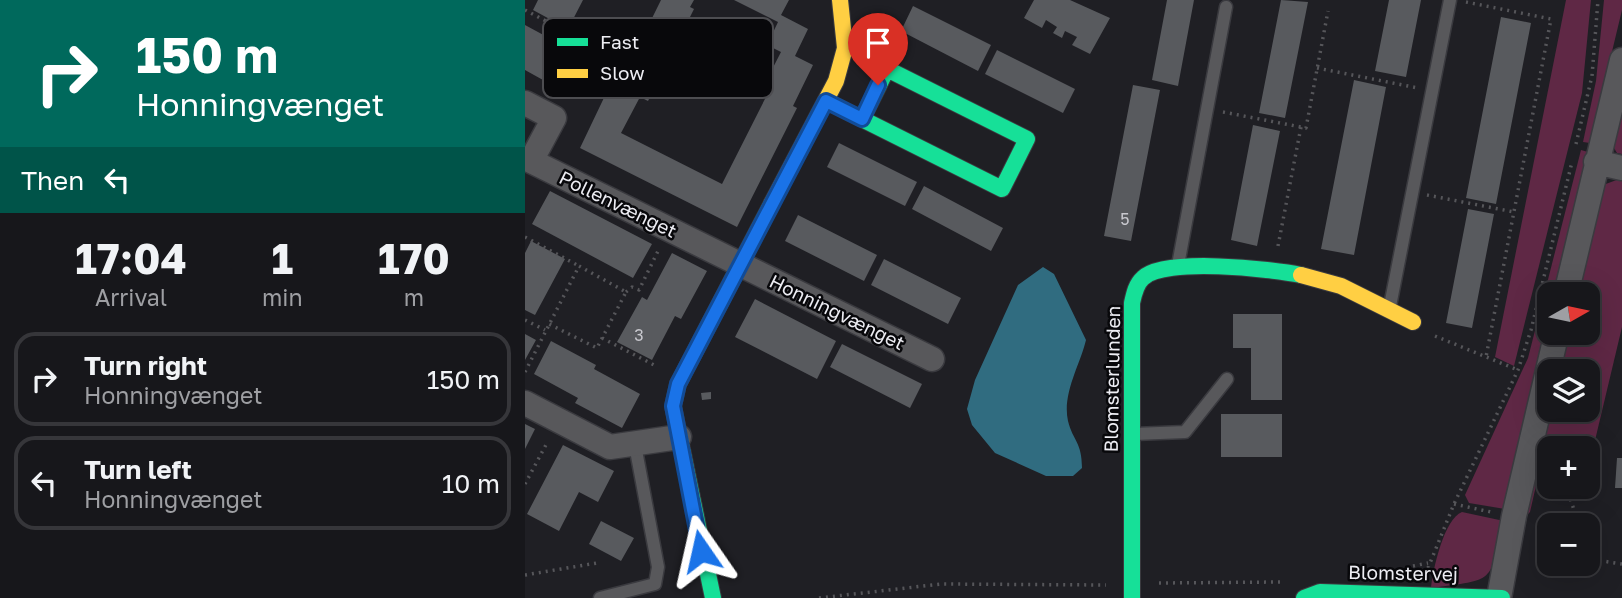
<!DOCTYPE html>
<html lang="en">
<head>
<meta charset="utf-8">
<style>
  body { margin:0; font-family:"Golos Text",sans-serif; background:#242428; color:#f1f3f6; height:100vh; display:flex; flex-direction:column; font-size:26px; white-space:nowrap }
  * { box-sizing:border-box; margin:0 }
  p { font-size:23px; color:#9e9fa3 }
  .icon { flex:none; width:38px; height:38px; fill:none; stroke:currentColor; stroke-width:2; stroke-linecap:round; stroke-linejoin:round }
  .map { position:relative; flex:1; overflow:hidden }
  .sheet { display:flex; flex-direction:column; background:#17171b; width:525px }
  .sheet>* { flex:none }
  .hud { background:#00695c; color:#fff; overflow:hidden }
  .needle { width:46px; rotate:81deg }
  .controls { position:absolute; left:1012px; top:282px; display:grid; gap:14px }
  .controls a { display:grid; place-items:center; width:63px; height:63px; border-radius:14px; background:#17171b; box-shadow:0 7px 28px #0002,0 0 0 2px #36363a; font-size:35px }
  .pin { position:absolute; display:grid; place-items:center; width:60px; height:60px; color:#fff; margin:-72px -30px; border-radius:50% 50% 50% 0; rotate:-45deg; box-shadow:0 0 7px #0007 }
  .pin .icon { rotate:45deg }
  .me { position:absolute; width:77px; margin:-38px; rotate:349deg; stroke-linejoin:round; filter:drop-shadow(0 0 5px #0008) }
  .turn { display:flex; align-items:center; gap:24px; height:147px; padding:0 21px; font-size:32px }
  .turn .icon { width:91px; height:91px; stroke-width:2.5 }
  .turn b { display:block; font-size:49px; line-height:60px }
  .then { display:flex; align-items:center; height:66px; padding:0 21px; background:#0003; gap:14px; font-size:26px }
  .eta { display:flex; justify-content:space-evenly; align-items:center; height:119px; text-align:center }
  .eta b { font-size:42px; font-weight:700; line-height:49px }
  ul { padding:0; list-style:none }
  li { display:flex; align-items:center; gap:21px; height:94px; margin:0 14px 10px; padding:0 7px; border:4px solid #36363a; border-radius:21px }
  li div { flex:1 }
  li b { display:block; font-size:26px }
  li em { font-style:normal }
  main { display:flex; flex:1; min-height:0 }
  .map>svg:first-child { display:block }
  .green { fill:#5f2845 }
  .water { fill:#306c80 }
  .building { fill:#585a5e }
  .lines { fill:none; stroke-linecap:round; stroke-linejoin:round }
  .lane-casing { stroke:#3a3a3f; stroke-width:15 }
  .street-casing { stroke:#3a3a3f; stroke-width:27 }
  .fast-casing { stroke:#3a3a3f; stroke-width:18 }
  .slow-casing { stroke:#3a3a3f; stroke-width:18 }
  .path { stroke:#56565a; stroke-width:3.5; stroke-dasharray:2 5; stroke-linecap:butt }
  .lane { stroke:#58585b; stroke-width:12 }
  .street { stroke:#58585b; stroke-width:24 }
  .fast { stroke:#16e098; stroke-width:16 }
  .slow { stroke:#ffcf43; stroke-width:16 }
  .route-casing { stroke:#114b97; stroke-width:18 }
  .route { stroke:#1a73e8; stroke-width:12 }
  .labels { text-anchor:middle; stroke-width:5; stroke-linejoin:round; paint-order:stroke }
  .number-label { font-size:16px; fill:#c8c8ce }
  .street-label { font-size:19px; fill:#ededf3; stroke:#08080b }
  .key { fill:#08080b; stroke:#4d4d51; stroke-width:2 }
  .key-label { font-size:19px; fill:#ededf3 }
</style>
</head>
<body>
<main>
<section class="sheet">
<div class="hud">
<div class="turn"><svg class="icon" aria-label="right" viewBox="0 0 24 24"><path d="M7 20v-9h11M14 6l5 5-5 5"/></svg><div><b>150 m</b>Honningvænget</div></div>
<div class="then">Then<svg class="icon" aria-label="left" viewBox="0 0 24 24"><path d="M17 20v-9H6M10 6l-5 5 5 5"/></svg></div>
</div>
<div class="eta">
<div><b>17:04</b><p>Arrival</p></div>
<div><b>1</b><p>min</p></div>
<div><b>170</b><p>m</p></div>
</div>
<ul>
<li><svg class="icon" aria-label="right" viewBox="0 0 24 24"><path d="M7 20v-9h11M14 6l5 5-5 5"/></svg><div><b>Turn right</b><p>Honningvænget</p></div><em>150 m</em></li>
<li><svg class="icon" aria-label="left" viewBox="0 0 24 24"><path d="M17 20v-9H6M10 6l-5 5 5 5"/></svg><div><b>Turn left</b><p>Honningvænget</p></div><em>10 m</em></li>
</ul>
</section>
<div class="map">
<svg width="1097" height="598" viewBox="0 0 1097 598">
  <rect width="100%" height="100%" fill="#1f1f24"/>
  <path class="green" d="M1041,0H1066L1057,93L989,366L970,357Z
    M1079,0H1097V10L1065,143L1058,142L1071,81Z
    M1097,100V154L1092,153L1086,143Z
    M1056,150L1063,152L1030,294H1024V321L980,509L944,503L940,495L1003,358Z
    M1097,178V327L1062,474V448H1024V471L1013,477L1005,512L1001,516L1024,410H1062V371H1030L1040,333L1062,332V294H1049L1078,185Z
    M937,512L979,521C964,585 971,579 906,588C908,569 919,519 937,512Z"/>
  <path class="water" d="M518,267L529,274L561,340C555,365 537,394 543,421C548,441 557,442 557,468L548,476H521L470,453L447,425L442,409L450,380L493,285Z"/>
  <path class="building" d="M13,0H58L43,29L8,10Z
    M136,0H169L165,7L169,9L123,101L115,97L96,133L197,184L243,93L237,89L256,52L242,45L253,22L209,0H264L256,15L283,29L270,56L288,65L268,106L272,108L212,227L55,148L87,81L94,85Z
    M509,0H545L585,18L565,54L547,45L552,37L540,31L537,38L528,33L532,27L521,20L517,28L499,18Z
    M642,0H669L653,86L627,80Z
    M756,0L783,2L760,118L734,113Z
    M864,0H896L881,77L850,71Z
    M388,6L466,45L453,71L376,31Z
    M976,17L1006,23L971,204L941,198Z
    M0,25L37,45L18,80L0,70Z
    M472,50L550,89L538,113L460,74Z
    M829,80L861,87L829,255L796,249Z
    M608,85L635,90L606,241L579,236Z
    M728,125L755,131L732,246L706,240Z
    M314,143L392,182L380,206L302,167Z
    M399,186L478,228L466,251L387,209Z
    M25,191L127,244L108,278L7,224Z
    M943,209L969,214L947,328L921,323Z
    M273,215L352,255L339,281L260,241Z
    M6,241L40,259L10,315L0,310V253Z
    M147,253L182,271L156,319L150,316L127,360L92,342L117,297L122,300Z
    M359,259L436,298L423,324L346,285Z
    M230,299L311,341L292,379L210,337Z
    M708,314H757V400H726V348H708Z
    M0,334L11,340L0,360Z
    M26,341L71,365L69,369L115,394L97,428L50,403L53,398L9,374Z
    M317,344L397,384L385,408L305,367Z
    M186,392V399L177,400L176,393Z
    M696,414H757V457H696Z
    M0,424L10,429L0,449Z
    M38,445L89,471L73,502L54,492L34,531L2,514Z
    M1092,458H1097V488H1090Z
    M76,521L109,538L96,561L64,544Z"/>
  <g class="lines">
    <defs>
      <path id="lane" d="M653,265L701,7
        M865,306L925,0
        M609,434L660,432L702,379
        M75,598L130,584L133,567L110,445"/>
      <path id="street" d="M0,103L29,118L6,161L407,359
        M1071,162L1097,168
        M1041,294L1097,60
        M0,403L85,447L154,437
        M974,598L989,516L1032,332"/>
      <path id="fast" d="M301,101L477,189L502,139L362,69L337,119
        M188,598L148,406L153,384L247,203
        M607,598V303C609,294 611,284 618,278C639,257 746,269 776,275
        M779,598L795,592L977,598"/>
      <path id="slow" d="M247,203L311,81L320,48L315,0
        M776,275L816,286L888,322"/>
    </defs>
    <use href="#lane" class="lane-casing"/>
    <use href="#street" class="street-casing"/>
    <use href="#fast" class="fast-casing"/>
    <use href="#slow" class="slow-casing"/>
    <path class="path" d="M941,2L1026,19L961,357
      M0,10L68,46
      M792,68L893,88
      M698,112L781,128L803,11
      M1051,144L1067,76L1073,0
      M902,195L989,212
      M0,237L54,266
      M753,246L776,127
      M101,292L107,287L114,290L134,249
      M0,320L20,330
      M910,336L993,370
      M77,338L131,366
      M0,372L54,266L101,292L72,348L24,324
      M0,484L23,441
      M1041,486L1054,525
      M929,504L966,512
      M1062,545L1071,560L1097,564
      M888,566L903,563
      M903,568L929,504L993,370L1006,330L1047,162
      M0,575L72,563
      M634,583L756,582
      M294,598L416,584L581,585"/>
    <use href="#lane" class="lane"/>
    <use href="#street" class="street"/>
    <use href="#fast" class="fast"/>
    <use href="#slow" class="slow"/>
  </g>
  <g class="lines">
    <defs>
      <path id="route" d="M176,551L148,406L153,384L301,101L337,119L353,85"/>
    </defs>
    <use href="#route" class="route-casing"/>
    <use href="#route" class="route"/>
  </g>
  <g class="labels">
    <g class="number-label">
      <text x="600" y="225">5</text>
      <text x="114" y="341">3</text>
    </g>
    <g class="street-label">
      <text transform="translate(93 204) rotate(26)" y="7">Pollenvænget</text>
      <text transform="translate(312 312) rotate(26)" y="7">Honningvænget</text>
      <text transform="translate(587 379) rotate(-89)" y="7">Blomsterlunden</text>
      <text transform="translate(878 573) rotate(1)" y="7">Blomstervej</text>
    </g>
  </g>
  <rect x="18" y="18" width="230" height="80" rx="10" class="key"/>
  <rect x="32" y="38" width="31" height="8" fill="#16e098"/>
  <rect x="32" y="69" width="31" height="9" fill="#ffcf43"/>
  <g class="key-label">
    <text x="75" y="49">Fast</text>
    <text x="75" y="80">Slow</text>
  </g>
</svg>
<div class="controls">
<a><svg class="needle" viewBox="-14 -14 28 28"><path d="M0-13l5 13h-10z" fill="#e53935"/><path d="M0 13l5-13h-10z" fill="#9e9fa3"/></svg></a>
<a><svg class="icon" aria-label="layers" viewBox="0 0 24 24"><path d="M12 4l9 5-9 5-9-5zM3 14l9 5 9-5"/></svg></a>
<a>+</a>
<a>−</a>
</div>
<div class="pin" style="left:353px;top:85px;background:#d93025"><svg class="icon" aria-label="arrive" viewBox="0 0 24 24"><path d="M6 21V4h12l-3 4 3 4H6"/></svg></div>
<svg class="me" style="left:176px;top:551px" viewBox="-20 -20 40 40"><path d="M0-17L14 15 0 8-14 15z" fill="#1a73e8" stroke="#fff" stroke-width="4"/></svg>
</div>
</main>
</body>
</html>
